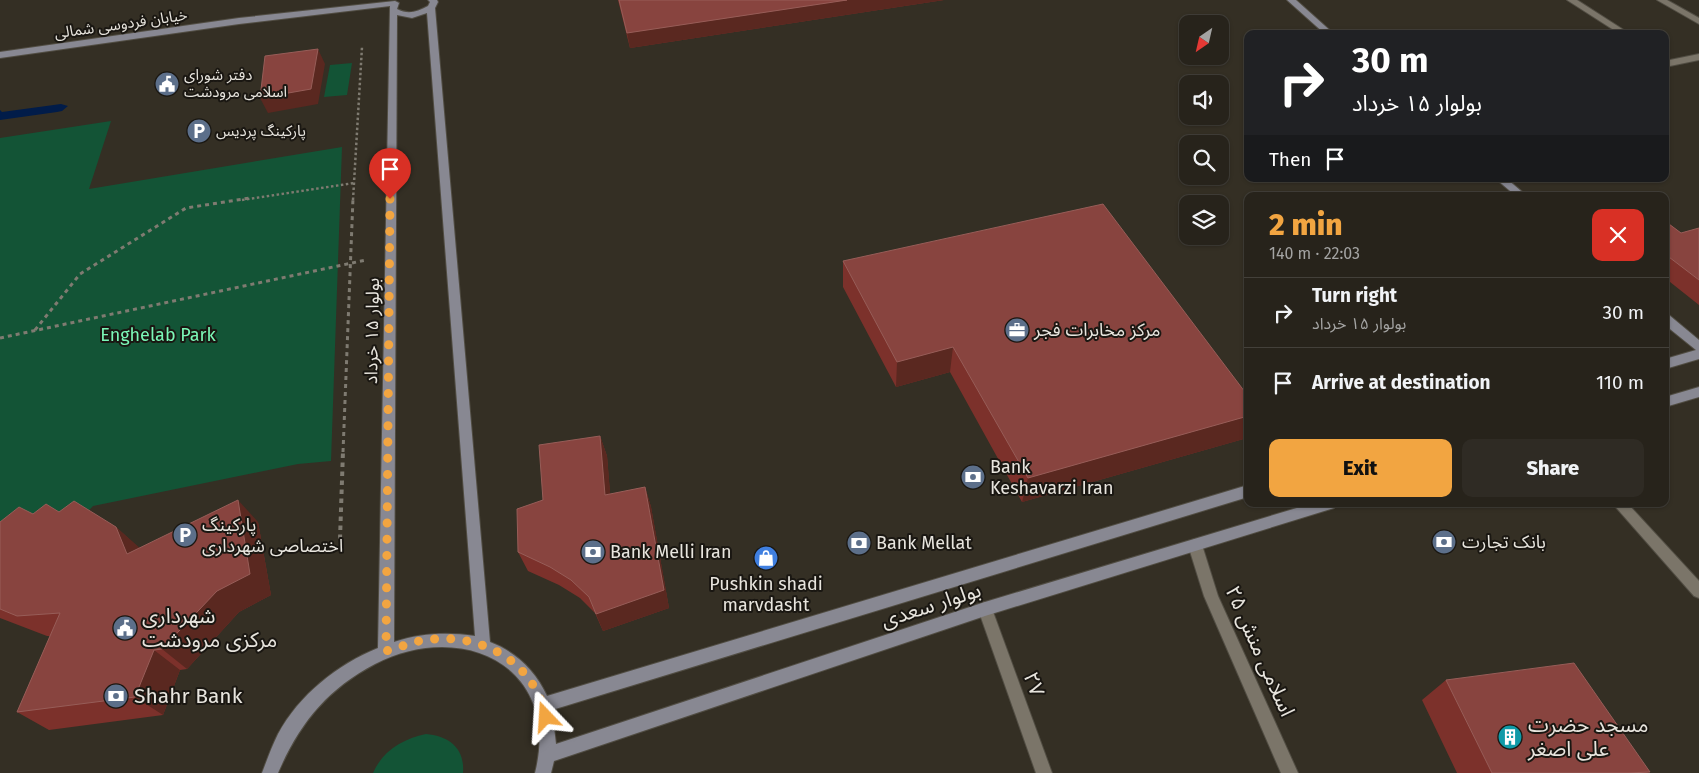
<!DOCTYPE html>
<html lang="en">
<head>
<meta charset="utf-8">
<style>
  body { margin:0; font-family:"Fira Sans","Noto Sans Arabic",sans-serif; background:#2f2b24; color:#f1f3f6; height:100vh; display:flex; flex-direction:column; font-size:19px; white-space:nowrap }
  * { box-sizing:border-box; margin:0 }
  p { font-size:16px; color:#a4a4a3 }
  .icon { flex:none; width:28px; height:28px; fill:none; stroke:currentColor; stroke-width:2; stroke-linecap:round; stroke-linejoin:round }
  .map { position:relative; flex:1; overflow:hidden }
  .sheet { position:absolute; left:1244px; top:192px; width:425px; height:315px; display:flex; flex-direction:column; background:#27231b; border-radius:10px; box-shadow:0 1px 4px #0004,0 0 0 1px #43403a }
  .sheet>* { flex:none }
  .banner { position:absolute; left:1244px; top:30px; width:425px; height:152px; border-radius:10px; box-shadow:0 1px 4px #0004,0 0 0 1px #43403a; background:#202124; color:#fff; overflow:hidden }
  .needle { width:32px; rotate:214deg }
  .controls { position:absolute; left:1179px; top:15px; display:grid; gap:10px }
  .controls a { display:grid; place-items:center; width:50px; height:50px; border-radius:10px; background:#27231b; box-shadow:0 1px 4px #0004,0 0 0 1px #43403a; font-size:25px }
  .pin { position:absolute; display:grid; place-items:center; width:42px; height:42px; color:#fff; margin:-51px -21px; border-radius:50% 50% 50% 0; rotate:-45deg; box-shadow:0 0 5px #0007 }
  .pin .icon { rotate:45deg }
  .me { position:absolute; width:55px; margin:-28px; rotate:340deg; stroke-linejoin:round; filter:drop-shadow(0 0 4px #0008) }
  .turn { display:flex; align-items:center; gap:18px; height:105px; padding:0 25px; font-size:22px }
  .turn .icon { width:65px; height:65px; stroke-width:2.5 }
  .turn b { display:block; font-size:35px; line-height:42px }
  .then { display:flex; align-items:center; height:48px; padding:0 25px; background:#0003; gap:10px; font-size:19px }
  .round { display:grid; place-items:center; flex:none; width:52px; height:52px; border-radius:10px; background:#2f2b24 }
  .head { display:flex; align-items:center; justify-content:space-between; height:85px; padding:0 25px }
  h1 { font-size:30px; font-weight:800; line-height:38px; color:#f2a541 }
  .button { display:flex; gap:10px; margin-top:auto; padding:10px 25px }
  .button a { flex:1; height:58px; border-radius:10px; background:#f2a541; color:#111; font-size:20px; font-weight:800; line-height:58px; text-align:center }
  .button a+a { background:#2f2b24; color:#f1f3f6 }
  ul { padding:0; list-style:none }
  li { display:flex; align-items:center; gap:15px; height:70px; padding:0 25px; border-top:1px solid #43403a }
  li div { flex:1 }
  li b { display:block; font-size:19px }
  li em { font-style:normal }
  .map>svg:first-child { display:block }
  .green { fill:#135436 }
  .water { fill:#011c49 }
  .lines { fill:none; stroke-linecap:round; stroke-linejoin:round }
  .street-casing { stroke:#514d43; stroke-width:2 }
  .secondary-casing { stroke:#514d43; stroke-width:2 }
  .path-far2 { stroke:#7f7b71; stroke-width:2.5; stroke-dasharray:2.5 2.5; stroke-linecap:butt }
  .path-far1 { stroke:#7f7b71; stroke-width:3; stroke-dasharray:4 4; stroke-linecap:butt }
  .path { stroke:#7f7b71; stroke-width:4; stroke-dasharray:4.5 4.5; stroke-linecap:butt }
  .street { fill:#7b7569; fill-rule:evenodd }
  .secondary { fill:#888892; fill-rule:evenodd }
  .wall { fill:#7c312b }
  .shaded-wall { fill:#5a2820 }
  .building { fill:#88443f; stroke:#975d58 }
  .route { stroke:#f2a541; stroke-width:9; stroke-dasharray:0 16.2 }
  .labels { text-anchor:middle; stroke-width:4; stroke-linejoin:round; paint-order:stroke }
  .far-street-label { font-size:15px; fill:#e8e5de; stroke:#1a1712 }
  .far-poi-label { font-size:15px; fill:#e8e5de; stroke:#1a1712; text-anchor:start }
  .poi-label { font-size:18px; fill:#e8e5de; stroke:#1a1712; text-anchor:start }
  .street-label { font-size:18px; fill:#e8e5de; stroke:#1a1712 }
  .park-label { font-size:18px; fill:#7bf7b7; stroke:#1a1712 }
  .near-street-label { font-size:21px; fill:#e8e5de; stroke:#1a1712 }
  .near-poi-label { font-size:21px; fill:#e8e5de; stroke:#1a1712; text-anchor:start }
</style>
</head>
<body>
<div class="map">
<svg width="1699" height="773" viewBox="0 0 1699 773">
  <rect width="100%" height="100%" fill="#342f24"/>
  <path class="green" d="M352,63L347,95L324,97L330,65Z
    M111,121L89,189L342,147L331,461L298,464L93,506L73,527L0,568V138Z
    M426,734C449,736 465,748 463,773H373C383,750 403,739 426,734Z"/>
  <path class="water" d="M61,104L68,106L62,111L57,112L0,120V110L2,112Z"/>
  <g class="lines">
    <defs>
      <path id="street" d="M1567,0H1577L1630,34H1620Z
        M1657,0H1667L1699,18V24Z
        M1699,54V60L1665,67V61Z
        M1613,504H1628L1699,581V598L1694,596Z
        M1195,539L1200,541L1202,545L1218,596L1298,773H1281L1204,596L1188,545L1190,541Z
        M985,602L990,604L992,609L1052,773H1036L978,609L980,604Z"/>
      <path id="secondary" d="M428,0H437L438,2L435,8L490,642C516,652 535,670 547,696L1248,485V497L552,710L556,744L985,602L1310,504H1336L1334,508L985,616L554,761L551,773H535C562,666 462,619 375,664C327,689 299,724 278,773H262C267,760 272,746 278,734C299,695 338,664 378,648L390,6L239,24L0,58V52L239,18L395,1L399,3L397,9C408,15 417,12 428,6L430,2ZM427,13L475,636C447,632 421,633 394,642L397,15L412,18Z
        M1287,0H1296L1334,34H1325Z
        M1496,179H1507L1527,196H1516Z
        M1665,314L1669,315L1699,340V359L1665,369V359L1696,350L1665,325Z
        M1699,387V397L1665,407V397Z"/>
    </defs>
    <use href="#street" class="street-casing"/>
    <use href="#secondary" class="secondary-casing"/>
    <path class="path-far2" d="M242,200L354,183
      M353,200L362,47"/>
    <path class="path-far1" d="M35,330L80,274L186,208L250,198
      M0,338L366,260
      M343,452L353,198"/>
    <path class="path" d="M340,539L343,451"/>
    <use href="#street" class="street"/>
    <use href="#secondary" class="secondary"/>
  </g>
  <path class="wall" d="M618,0H944L630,48Z
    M1665,221L1681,233L1699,228V305L1665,278Z
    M843,261L1248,396V436L1247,438L1022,502L950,372L896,387L843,287Z
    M600,436L607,456L610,494L645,487L651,507L669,608L603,631L595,613L580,598L559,585L528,571L518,552L543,500Z
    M59,512L116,527L139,548L258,522L271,595L239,612L187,669L180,670L163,715L49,730L17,712L50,636H47L0,618V522L33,514Z
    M1446,680L1650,772L1647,773H1457L1422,700Z"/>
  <path class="shaded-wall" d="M847,0H944L630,48L627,33Z
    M318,49L325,64L318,104L268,113L260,98Z
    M953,347L950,372L896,387L897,362Z
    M1248,416V436L1247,438L1022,502L1028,478Z
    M600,436L607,456L612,515L605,495Z
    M645,487L651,507L669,608L603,631L596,614Z
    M238,500L258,522L271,595L239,612L187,669L162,649Z
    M116,527L141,549L127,554Z
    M154,650L180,670L163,715L135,697Z"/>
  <path class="building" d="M619,0H847L627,33Z
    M318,49L311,89L260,98L265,56Z
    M1103,204L1248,396V416L1028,478L953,347L897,362L843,261Z
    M1665,221L1681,233L1699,228V280L1665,254Z
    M600,436L605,495L645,487L664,590L596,614L589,597L571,580L550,567L518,552L517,509L543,500L539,445Z
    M238,500L250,574L217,591L162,649L154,650L135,697L17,712L60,613L17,616L0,609V522L19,507L33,514L46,504L59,512L74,501L116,527L127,554Z
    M1574,663L1650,772L1627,773H1492L1446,680Z"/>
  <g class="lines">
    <path class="route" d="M390,199L386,651C397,648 408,644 419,641C476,630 533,658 546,717"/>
  </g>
  <defs>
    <symbol id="civic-disc" viewBox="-11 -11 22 22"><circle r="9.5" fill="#5c6f8a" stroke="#1a1712"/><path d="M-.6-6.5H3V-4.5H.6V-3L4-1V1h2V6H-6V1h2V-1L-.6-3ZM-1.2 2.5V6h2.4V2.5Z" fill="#fff"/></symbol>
    <symbol id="parking-disc" viewBox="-11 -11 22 22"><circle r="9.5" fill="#5c6f8a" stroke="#1a1712"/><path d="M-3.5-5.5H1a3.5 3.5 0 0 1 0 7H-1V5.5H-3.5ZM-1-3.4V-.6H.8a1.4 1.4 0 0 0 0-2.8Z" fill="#fff"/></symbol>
    <symbol id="office-disc" viewBox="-11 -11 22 22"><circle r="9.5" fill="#5c6f8a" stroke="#1a1712"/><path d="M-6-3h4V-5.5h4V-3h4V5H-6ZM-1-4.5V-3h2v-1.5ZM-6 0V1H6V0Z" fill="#fff"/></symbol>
    <symbol id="bank-disc" viewBox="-11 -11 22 22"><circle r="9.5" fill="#5c6f8a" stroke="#1a1712"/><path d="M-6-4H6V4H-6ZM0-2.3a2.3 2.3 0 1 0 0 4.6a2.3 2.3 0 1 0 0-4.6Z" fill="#fff"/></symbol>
    <symbol id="shop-disc" viewBox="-11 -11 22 22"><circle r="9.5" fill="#3f7fe0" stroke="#1a1712"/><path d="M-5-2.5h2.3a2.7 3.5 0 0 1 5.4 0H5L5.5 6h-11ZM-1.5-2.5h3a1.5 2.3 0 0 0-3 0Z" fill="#fff"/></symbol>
    <symbol id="building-disc" viewBox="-11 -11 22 22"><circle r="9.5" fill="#0f9aa8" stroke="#1a1712"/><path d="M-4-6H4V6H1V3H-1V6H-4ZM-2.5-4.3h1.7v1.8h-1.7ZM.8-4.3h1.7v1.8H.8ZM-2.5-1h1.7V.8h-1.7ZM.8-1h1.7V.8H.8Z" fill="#fff"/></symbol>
  </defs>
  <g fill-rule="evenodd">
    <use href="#civic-disc" x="153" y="70" width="28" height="28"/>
    <use href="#parking-disc" x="185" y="117" width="28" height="28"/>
    <use href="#office-disc" x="1003" y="316" width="28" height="28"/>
    <use href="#bank-disc" x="959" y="463" width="28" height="28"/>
    <use href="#parking-disc" x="171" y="521" width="28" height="28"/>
    <use href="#bank-disc" x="1430" y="528" width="28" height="28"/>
    <use href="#bank-disc" x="845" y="529" width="28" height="28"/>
    <use href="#bank-disc" x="579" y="538" width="28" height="28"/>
    <use href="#shop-disc" x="752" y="544" width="28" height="28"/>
    <use href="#civic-disc" x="111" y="614" width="28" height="28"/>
    <use href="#bank-disc" x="102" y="682" width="28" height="28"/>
    <use href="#building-disc" x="1496" y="723" width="28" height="28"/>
  </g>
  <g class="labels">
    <g class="far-street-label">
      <text transform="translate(121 24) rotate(-8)" y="5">خیابان فردوسی شمالی</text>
    </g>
    <g class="far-poi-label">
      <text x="184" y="80">دفتر شورای<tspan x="184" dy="17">اسلامی مرودشت</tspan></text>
      <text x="216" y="136">پارکینگ پردیس</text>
    </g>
    <g class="poi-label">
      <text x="1034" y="336">مرکز مخابرات فجر</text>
      <text x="990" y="473">Bank<tspan x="990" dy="21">Keshavarzi Iran</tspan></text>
      <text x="202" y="531">پارکینگ<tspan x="202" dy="21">اختصاصی شهرداری</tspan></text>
      <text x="1462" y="548">بانک تجارت</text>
      <text x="876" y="549">Bank Mellat</text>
      <text x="610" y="558">Bank Melli Iran</text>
      <text x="766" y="590" text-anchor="middle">Pushkin shadi<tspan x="766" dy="21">marvdasht</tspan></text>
    </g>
    <g class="street-label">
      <text transform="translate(372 331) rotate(-89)" y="6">بولوار ۱۵ خرداد</text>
    </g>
    <g class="park-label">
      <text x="158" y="341">Enghelab Park</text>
    </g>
    <g class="near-street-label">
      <text transform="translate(931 605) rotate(-18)" y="7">بولوار سعدی</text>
      <text transform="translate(1260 651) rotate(66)" y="7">اسلامی منش ۲۵</text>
      <text transform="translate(1034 684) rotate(70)" y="7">۲۷</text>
    </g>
    <g class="near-poi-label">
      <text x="142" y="623">شهرداری<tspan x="142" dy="24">مرکزی مرودشت</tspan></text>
      <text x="134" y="703">Shahr Bank</text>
      <text x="1528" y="732">مسجد حضرت<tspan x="1528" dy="24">علی اصغر</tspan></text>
    </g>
  </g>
</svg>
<div class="controls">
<a><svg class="needle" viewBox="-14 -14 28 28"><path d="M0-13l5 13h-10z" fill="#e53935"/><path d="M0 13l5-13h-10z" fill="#a4a4a3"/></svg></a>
<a><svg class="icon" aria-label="sound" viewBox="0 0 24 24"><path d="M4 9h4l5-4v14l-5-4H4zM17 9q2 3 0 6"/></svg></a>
<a><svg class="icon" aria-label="search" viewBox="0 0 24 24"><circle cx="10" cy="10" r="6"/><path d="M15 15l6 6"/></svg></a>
<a><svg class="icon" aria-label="layers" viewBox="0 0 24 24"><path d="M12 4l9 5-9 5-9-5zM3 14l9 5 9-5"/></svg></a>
</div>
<div class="pin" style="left:390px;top:199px;background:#d93025"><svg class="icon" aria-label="arrive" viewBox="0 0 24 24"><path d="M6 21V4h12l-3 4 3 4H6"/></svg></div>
<svg class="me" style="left:546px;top:717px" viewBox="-20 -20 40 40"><path d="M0-17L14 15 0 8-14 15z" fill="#f2a541" stroke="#fff" stroke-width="4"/></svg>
<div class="banner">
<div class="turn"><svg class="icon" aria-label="right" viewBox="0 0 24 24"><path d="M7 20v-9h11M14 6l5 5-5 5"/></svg><div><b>30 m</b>بولوار ۱۵ خرداد</div></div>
<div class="then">Then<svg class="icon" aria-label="arrive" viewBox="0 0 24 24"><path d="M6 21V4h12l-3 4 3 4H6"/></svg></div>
</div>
<section class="sheet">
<div class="head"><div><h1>2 min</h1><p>140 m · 22:03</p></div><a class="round" style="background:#d93025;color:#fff"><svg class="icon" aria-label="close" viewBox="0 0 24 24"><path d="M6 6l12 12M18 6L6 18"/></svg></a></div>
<ul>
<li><svg class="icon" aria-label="right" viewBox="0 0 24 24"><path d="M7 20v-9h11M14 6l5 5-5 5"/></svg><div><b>Turn right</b><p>بولوار ۱۵ خرداد</p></div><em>30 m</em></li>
<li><svg class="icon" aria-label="arrive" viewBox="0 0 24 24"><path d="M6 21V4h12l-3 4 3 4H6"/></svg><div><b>Arrive at destination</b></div><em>110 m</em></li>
</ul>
<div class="button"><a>Exit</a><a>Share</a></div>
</section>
</div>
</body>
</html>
